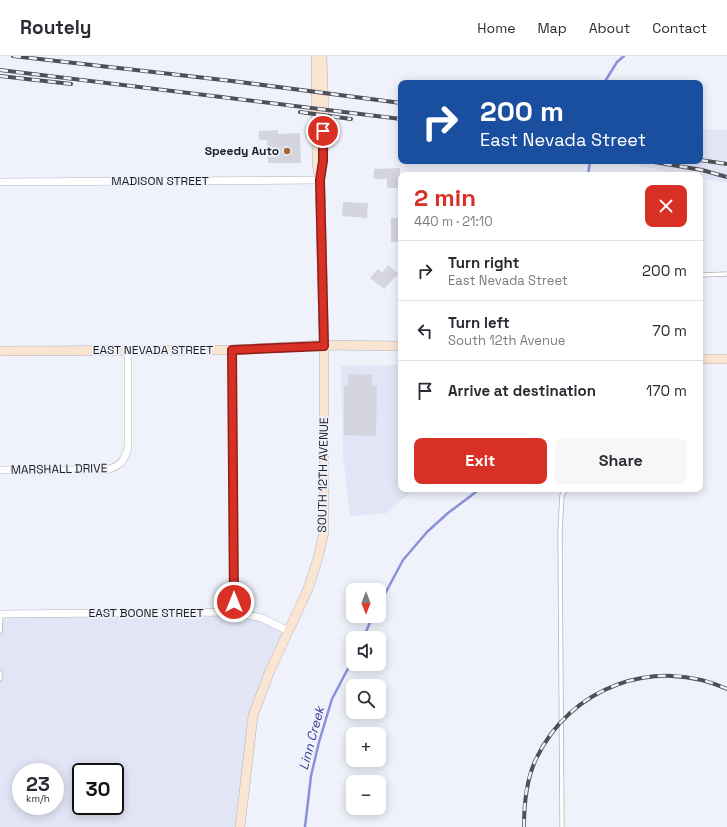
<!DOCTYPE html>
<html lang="en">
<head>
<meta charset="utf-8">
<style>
  body { margin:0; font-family:"Space Grotesk",sans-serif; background:#f7f7f7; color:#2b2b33; height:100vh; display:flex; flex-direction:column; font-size:15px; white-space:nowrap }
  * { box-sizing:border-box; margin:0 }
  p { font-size:13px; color:#7c7c81 }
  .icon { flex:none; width:22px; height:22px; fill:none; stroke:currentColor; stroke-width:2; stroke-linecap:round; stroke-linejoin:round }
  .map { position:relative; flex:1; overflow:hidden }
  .details { position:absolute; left:398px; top:116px; width:305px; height:320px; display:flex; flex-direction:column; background:#fff; border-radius:8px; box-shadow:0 2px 10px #0003 }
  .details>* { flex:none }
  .banner { position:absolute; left:398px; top:24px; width:305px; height:84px; border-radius:8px; box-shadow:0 2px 10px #0003; background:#1a4fa0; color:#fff; overflow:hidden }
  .needle { width:26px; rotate:180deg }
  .controls { position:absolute; left:346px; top:527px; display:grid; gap:8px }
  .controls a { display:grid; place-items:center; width:40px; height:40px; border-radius:8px; background:#fff; box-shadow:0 2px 10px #0003; font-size:20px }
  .speed { position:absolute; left:12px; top:707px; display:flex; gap:8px; font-size:20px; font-weight:700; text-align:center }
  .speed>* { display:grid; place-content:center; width:52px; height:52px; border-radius:50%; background:#fff; box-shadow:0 2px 10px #0003; line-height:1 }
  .speed small { font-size:10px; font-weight:400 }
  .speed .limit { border:2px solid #111; border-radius:6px; background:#fff; color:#111 }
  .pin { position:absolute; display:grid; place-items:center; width:34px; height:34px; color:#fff; margin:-17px; border:2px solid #fff; border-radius:50%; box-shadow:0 1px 4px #0007 }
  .me { position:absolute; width:44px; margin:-22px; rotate:0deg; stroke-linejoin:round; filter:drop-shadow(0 0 3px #0008) }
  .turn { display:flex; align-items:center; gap:14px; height:84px; padding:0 16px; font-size:18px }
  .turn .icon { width:52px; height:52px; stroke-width:2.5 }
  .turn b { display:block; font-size:28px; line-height:34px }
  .round { display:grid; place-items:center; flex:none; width:42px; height:42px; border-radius:8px; background:#f7f7f7 }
  .summary { display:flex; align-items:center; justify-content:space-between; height:68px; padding:0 16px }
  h1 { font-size:24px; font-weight:700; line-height:30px; color:#d93025 }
  .cta { display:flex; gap:8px; margin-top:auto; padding:8px 16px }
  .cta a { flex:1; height:46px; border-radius:8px; background:#d93025; color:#fff; font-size:16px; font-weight:700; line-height:46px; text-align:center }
  .cta a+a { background:#f7f7f7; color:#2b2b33 }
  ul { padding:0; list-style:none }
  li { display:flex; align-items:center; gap:12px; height:60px; padding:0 16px; border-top:1px solid #e1e1e2 }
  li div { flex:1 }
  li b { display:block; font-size:15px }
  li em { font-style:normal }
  header { display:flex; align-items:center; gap:24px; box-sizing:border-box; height:56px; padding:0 20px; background:#fff; border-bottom:1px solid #e1e1e2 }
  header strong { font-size:19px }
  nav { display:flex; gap:22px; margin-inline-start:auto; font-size:14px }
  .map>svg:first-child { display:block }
  .built { fill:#e2e5f6; fill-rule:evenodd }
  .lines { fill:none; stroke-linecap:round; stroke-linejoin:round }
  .stream { stroke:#8991db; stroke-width:2.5 }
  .building { fill:#d4d5df }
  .lane-casing { stroke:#b2b4bd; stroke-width:5 }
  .street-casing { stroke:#b2b4bd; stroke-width:8 }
  .secondary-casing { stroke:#b2b4bd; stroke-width:10 }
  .lane { stroke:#fff; stroke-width:3.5 }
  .street { stroke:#fff; stroke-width:7 }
  .secondary { stroke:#fae5d3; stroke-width:9 }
  .rail-casing { stroke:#4f5055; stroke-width:4 }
  .rail { stroke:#eff1fb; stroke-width:2.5; stroke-dasharray:8; stroke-linecap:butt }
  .route-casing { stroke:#8d1f18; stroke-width:10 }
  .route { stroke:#d93025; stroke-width:7 }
  .poi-dot { fill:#a5682c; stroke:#eff1fb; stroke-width:1.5 }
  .labels { text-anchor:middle; stroke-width:3.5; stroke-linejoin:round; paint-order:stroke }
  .poi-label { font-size:12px; font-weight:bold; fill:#1d1e21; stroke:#eff1fb; text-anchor:end }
  .street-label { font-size:12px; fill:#1d1e21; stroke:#eff1fb }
  .water-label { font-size:13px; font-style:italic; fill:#3d3e94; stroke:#eff1fb }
</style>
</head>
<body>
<header>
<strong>Routely</strong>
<nav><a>Home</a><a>Map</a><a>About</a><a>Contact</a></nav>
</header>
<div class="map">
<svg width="727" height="771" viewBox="0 0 727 771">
  <rect width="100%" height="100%" fill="#eff1fb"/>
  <path class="built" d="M700,73L727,74V127L700,122V119H687L628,108L629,105H700Z
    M401,309V433H415L387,457L350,460L343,399L341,310Z
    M234,556L262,562L288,575L253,660L240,771H0V558ZM21,716H55V750H21ZM81,716H115V750H81Z"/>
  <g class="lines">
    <path class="stream" d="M604,27L617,6L624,0
      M588,119L590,105
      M379,549L403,504L427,476L448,457L480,433
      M363,582L373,560
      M305,771L311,720L319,686L332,643L353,603"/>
  </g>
  <path class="building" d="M278,74V78L300,77L301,107H268L267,84H259V75Z
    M400,112V132H387V123H374V113Z
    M343,146L368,147L367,162L342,160Z
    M391,162H401V186H391Z
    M388,209L398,218L384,233L370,222L378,213L382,217Z
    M348,318L372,319V330H377L376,380L344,379V330H348Z"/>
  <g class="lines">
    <defs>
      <path id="lane" d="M700,219L727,218
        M0,576L1,558
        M0,616V623
        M562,771L560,476L562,439L566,433"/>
      <path id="street" d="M0,126L320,124
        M232,294L234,556
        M0,414H107C121,409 124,406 128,391V294
        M0,558L234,556L262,562L288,575"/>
      <path id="secondary" d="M322,0L324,59L323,103
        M0,295L232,294L324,289L401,290
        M700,303H727
        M240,771L253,660L269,617L308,533L318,502L324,476V289L320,124L317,108L316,0"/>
    </defs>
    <use href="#lane" class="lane-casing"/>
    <use href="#street" class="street-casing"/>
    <use href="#secondary" class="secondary-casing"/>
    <use href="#lane" class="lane"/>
    <use href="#street" class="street"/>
    <use href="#secondary" class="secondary"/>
    <defs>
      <path id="rail" d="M13,0L232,25L401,47
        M0,14L401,63
        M0,20L71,28
        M300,56L351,63
        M700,104L727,108
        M648,105L702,114L727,121
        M524,771C524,747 526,724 536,703C570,631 655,600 727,633"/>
    </defs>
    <use href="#rail" class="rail-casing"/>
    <use href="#rail" class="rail"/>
  </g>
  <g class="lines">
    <defs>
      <path id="route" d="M234,546L232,294L324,290L320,124L323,105V75"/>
    </defs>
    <use href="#route" class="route-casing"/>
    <use href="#route" class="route"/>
  </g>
  <circle class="poi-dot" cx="287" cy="95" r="4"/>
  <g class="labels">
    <g class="poi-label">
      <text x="279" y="99">Speedy Auto</text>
    </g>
    <g class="street-label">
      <text x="160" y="129">MADISON STREET</text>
      <text x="153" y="298">EAST NEVADA STREET</text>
      <text transform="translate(59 413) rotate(-1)" y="4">MARSHALL DRIVE</text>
      <text transform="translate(323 419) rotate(-89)" y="4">SOUTH 12TH AVENUE</text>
      <text x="146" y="561">EAST BOONE STREET</text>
    </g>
    <g class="water-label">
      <text transform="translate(311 682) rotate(-75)" y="5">Linn Creek</text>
    </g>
  </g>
</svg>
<div class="controls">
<a><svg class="needle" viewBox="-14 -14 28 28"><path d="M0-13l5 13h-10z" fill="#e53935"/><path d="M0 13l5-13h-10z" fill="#7c7c81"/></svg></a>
<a><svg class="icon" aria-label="sound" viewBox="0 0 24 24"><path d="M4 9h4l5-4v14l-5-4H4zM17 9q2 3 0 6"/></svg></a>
<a><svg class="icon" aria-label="search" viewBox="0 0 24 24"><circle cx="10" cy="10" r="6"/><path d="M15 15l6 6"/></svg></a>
<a>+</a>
<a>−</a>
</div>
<div class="speed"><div>23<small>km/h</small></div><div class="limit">30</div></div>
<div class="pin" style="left:323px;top:75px;background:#d93025"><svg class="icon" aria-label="arrive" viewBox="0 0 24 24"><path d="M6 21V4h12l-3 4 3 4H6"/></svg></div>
<svg class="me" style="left:234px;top:546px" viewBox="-20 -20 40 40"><circle r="17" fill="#d93025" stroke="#fff" stroke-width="3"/><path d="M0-11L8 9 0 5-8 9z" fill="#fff"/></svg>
<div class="banner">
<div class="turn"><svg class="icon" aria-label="right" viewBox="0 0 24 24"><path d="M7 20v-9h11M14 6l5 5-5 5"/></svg><div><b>200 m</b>East Nevada Street</div></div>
</div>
<section class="details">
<div class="summary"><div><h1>2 min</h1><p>440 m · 21:10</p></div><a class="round" style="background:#d93025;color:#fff"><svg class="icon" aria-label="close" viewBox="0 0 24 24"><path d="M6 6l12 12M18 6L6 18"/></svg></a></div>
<ul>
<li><svg class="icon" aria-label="right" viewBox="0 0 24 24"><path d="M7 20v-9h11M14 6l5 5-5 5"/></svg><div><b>Turn right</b><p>East Nevada Street</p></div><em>200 m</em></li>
<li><svg class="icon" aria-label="left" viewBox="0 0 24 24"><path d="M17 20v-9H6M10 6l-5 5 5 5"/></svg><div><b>Turn left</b><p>South 12th Avenue</p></div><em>70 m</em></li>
<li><svg class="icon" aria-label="arrive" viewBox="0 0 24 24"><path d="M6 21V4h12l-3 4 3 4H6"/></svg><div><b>Arrive at destination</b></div><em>170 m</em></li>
</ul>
<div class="cta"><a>Exit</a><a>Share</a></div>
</section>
</div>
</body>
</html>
